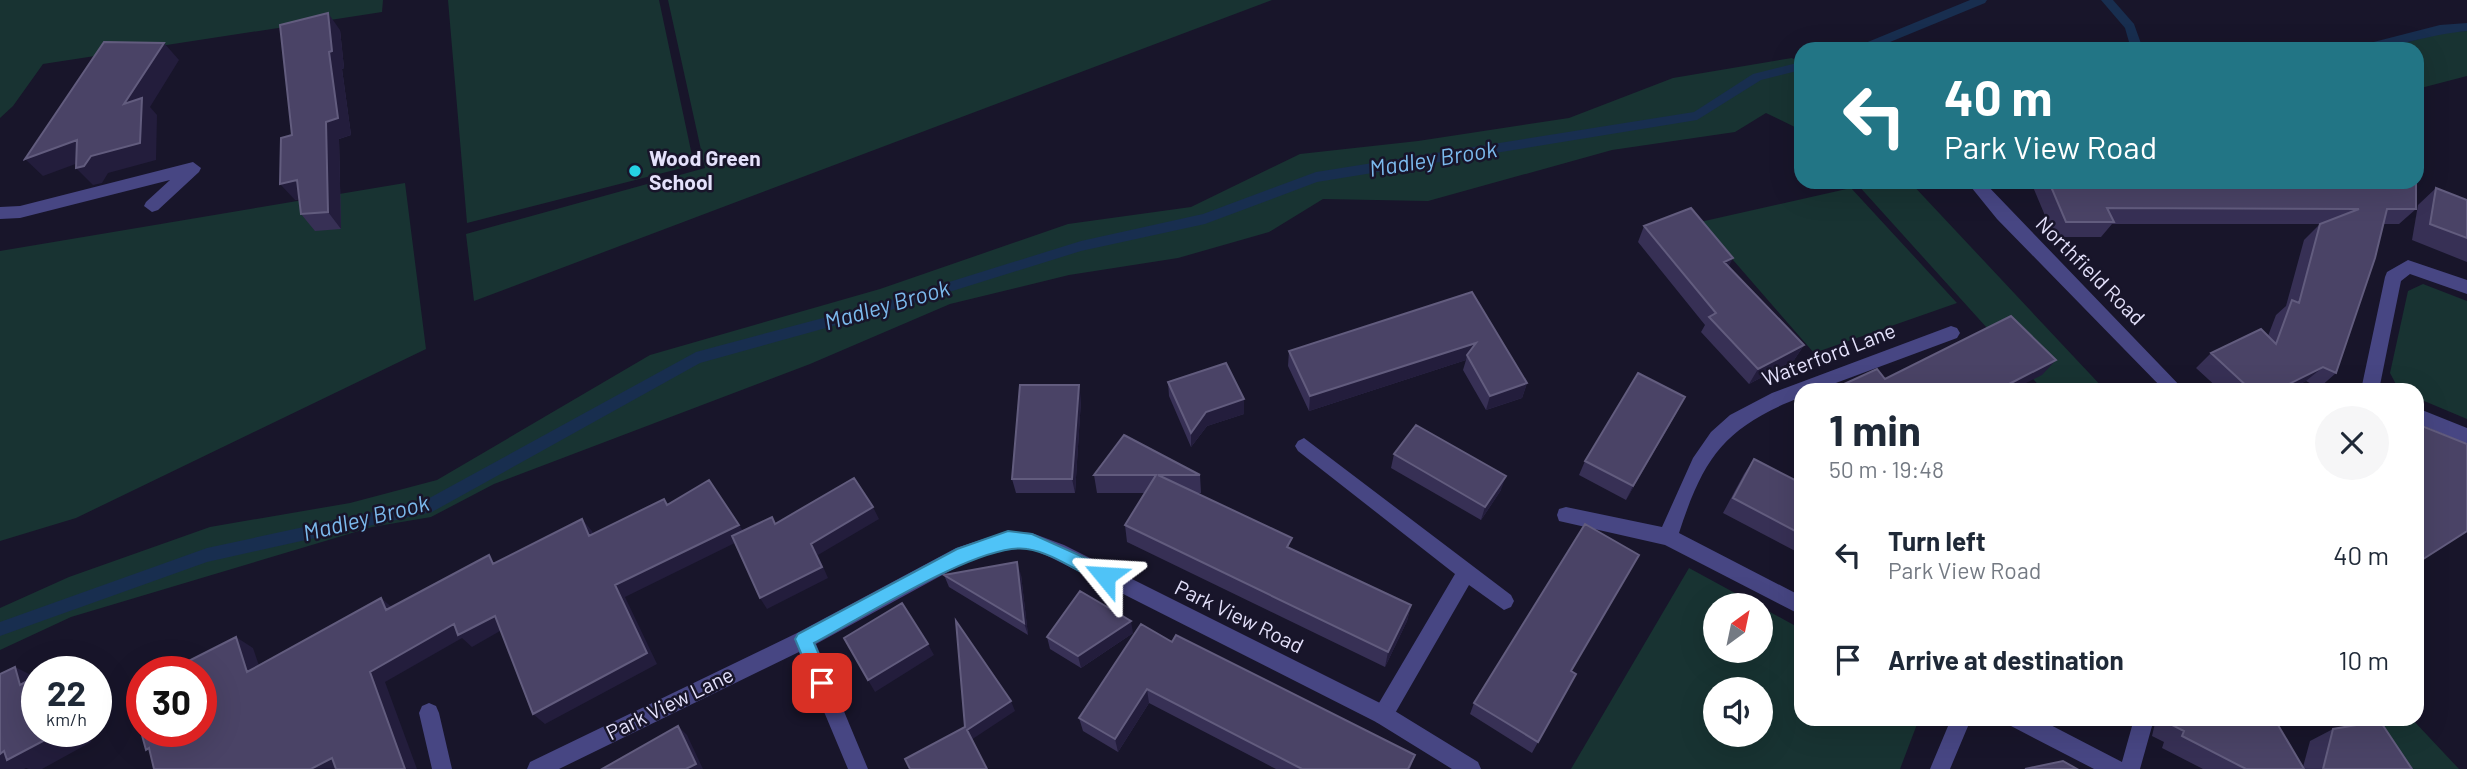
<!DOCTYPE html>
<html lang="en">
<head>
<meta charset="utf-8">
<style>
  body { margin:0; font-family:Barlow,sans-serif; background:#f6f6f7; color:#1f2937; height:100vh; display:flex; flex-direction:column; font-size:26px; white-space:nowrap }
  * { box-sizing:border-box; margin:0 }
  p { font-size:23px; color:#747a83 }
  .icon { flex:none; width:38px; height:38px; fill:none; stroke:currentColor; stroke-width:2; stroke-linecap:round; stroke-linejoin:round }
  .map { position:relative; flex:1; overflow:hidden }
  .drawer { position:absolute; left:1794px; top:383px; width:630px; height:343px; display:flex; flex-direction:column; background:#fff; border-radius:21px; box-shadow:0 7px 28px #0002 }
  .drawer>* { flex:none }
  .banner { position:absolute; left:1794px; top:42px; width:630px; height:147px; border-radius:21px; box-shadow:0 7px 28px #0002; background:#227585; color:#fff; overflow:hidden }
  .needle { width:46px; rotate:33deg }
  .fabs { position:absolute; left:1703px; top:593px; display:grid; gap:14px }
  .fabs a { display:grid; place-items:center; width:70px; height:70px; border-radius:50%; background:#fff; box-shadow:0 7px 28px #0002; font-size:35px }
  .speed { position:absolute; left:21px; top:656px; display:flex; gap:14px; font-size:35px; font-weight:700; text-align:center }
  .speed>* { display:grid; place-content:center; width:91px; height:91px; border-radius:50%; background:#fff; box-shadow:0 7px 28px #0002; line-height:1 }
  .speed small { font-size:18px; font-weight:400 }
  .speed .limit { border:10px solid #d22; background:#fff; color:#111 }
  .pin { position:absolute; display:grid; place-items:center; width:60px; height:60px; color:#fff; margin:-30px; border-radius:14px; box-shadow:0 4px 10px #0006 }
  .me { position:absolute; width:77px; margin:-38px; rotate:297deg; stroke-linejoin:round; filter:drop-shadow(0 0 5px #0008) }
  .turn { display:flex; align-items:center; gap:24px; height:147px; padding:0 35px; font-size:32px }
  .turn .icon { width:91px; height:91px; stroke-width:2.5 }
  .turn b { display:block; font-size:49px; line-height:60px }
  .round { display:grid; place-items:center; flex:none; width:74px; height:74px; border-radius:37px; background:#f6f6f7 }
  .summary { display:flex; align-items:center; justify-content:space-between; height:119px; padding:0 35px }
  h1 { font-size:42px; font-weight:700; line-height:52px }
  ul { padding:0; list-style:none }
  li { display:flex; align-items:center; gap:21px; height:105px; padding:0 35px }
  li div { flex:1 }
  li b { display:block; font-size:26px }
  li em { font-style:normal }
  .map>svg:first-child { display:block }
  .green { fill:#183332; fill-rule:evenodd }
  .lines { fill:none; stroke-linecap:round; stroke-linejoin:round }
  .stream { fill:#182e4f; fill-rule:evenodd }
  .lane { fill:#474683; fill-rule:evenodd }
  .street { fill:#474683; fill-rule:evenodd }
  .wall { fill:#373055 }
  .shaded-wall { fill:#231d3c }
  .building { fill:#4a4366; stroke:#625c7e; stroke-width:2 }
  .route { fill:#4fc3f7; stroke:#337fa1; stroke-width:2 }
  .poi-dot { fill:#25d2e4; stroke:#18152a; stroke-width:2.5 }
  .labels { text-anchor:middle; stroke-width:5; stroke-linejoin:round; paint-order:stroke }
  .poi-label { font-size:21px; font-weight:bold; fill:#e4e1fb; stroke:#18152a; text-anchor:start }
  .street-label { font-size:21px; fill:#e4e1fb; stroke:#18152a }
  .water-label { font-size:23px; font-style:italic; fill:#7cbaee; stroke:#18152a }
</style>
</head>
<body>
<div class="map">
<svg width="2467" height="769" viewBox="0 0 2467 769">
  <rect width="100%" height="100%" fill="#18152a"/>
  <path class="green" d="M0,0H383L382,12L43,64L13,106L0,118Z
    M448,0H659L694,165L467,223Z
    M668,0H1272L474,301L466,234L705,168Z
    M2467,31V76L2417,89V49H2384L2443,32Z
    M1792,58L1801,64V130L1766,113L1735,132L1612,150L1428,201L1323,199L1269,232L1178,258L1069,275L950,304L810,364L494,484L431,517L372,527L71,617L0,650V608L69,577L210,527L350,503L437,480L650,355L880,289L1068,224L1191,207L1300,154L1418,141L1569,118L1673,78Z
    M1877,182H1910L2105,390H2043L1857,184Z
    M405,183L426,349L76,518L0,541V251Z
    M1851,188L1957,303L1814,353L1700,222Z
    M2423,284L2467,301V419L2417,398V390H2399L2390,373L2408,291Z
    M1689,568L1757,605L1715,606V651H1760L1761,607L1801,629V719H1919L1900,769H1571ZM1715,690H1760V735H1715Z
    M2339,719H2412L2459,769H2383Z"/>
  <g class="lines">
    <path class="stream" d="M1970,0H1987L1985,3L1873,49H1856L1858,46Z
      M2101,0H2113L2134,24L2143,49H2131L2125,28Z
      M2467,23V31C2429,34 2394,49 2356,49L2362,45L2440,25Z
      M1801,62V70L1761,80L1697,120L1317,182L1205,224L1081,251L898,308L700,363L432,512L207,562L0,636V622L207,548L424,501L696,352L898,298L1081,241L1203,214L1316,172L1694,112L1753,74Z"/>
    <path class="lane" d="M1304,438L1511,595L1514,601L1511,607L1504,610L1469,585L1390,722L1383,725L1376,722L1373,715L1376,708L1455,574L1298,451L1295,446L1298,441Z
      M2134,719H2154L2140,769H2120Z"/>
    <path class="street" d="M193,162L201,168L199,172L158,210L152,212L144,206L146,202L170,180L20,218L0,219V207L20,206Z
      M1967,182H1984L2184,390H2164L1997,219Z
      M2408,260L2467,280V294L2410,274L2401,281L2379,390H2361L2385,277L2387,272Z
      M1951,326L1957,328L1960,333L1957,338L1817,390H1801V397C1725,427 1704,456 1679,533L1801,596V615L1665,545L1559,521L1557,515L1559,509L1566,507L1662,527L1693,458L1711,432L1730,415L1772,393Z
      M2417,408L2467,428V444L2417,423Z
      M1008,531L1032,533L1064,545L1390,708L1478,762L1481,769H1452L1376,722L1050,557L1031,549L1008,547L968,561L816,644L868,769H848L799,652L559,769H527L530,762L797,633L956,548Z
      M429,703L436,706L439,713L452,769H432L419,713L422,706Z
      M1951,719H1971L1950,769H1930Z
      M2008,719H2039L2122,762L2125,769H2094L2011,726Z"/>
  </g>
  <path class="wall" d="M340,30L344,68L342,69L351,135L339,139L341,229L315,231L301,214L299,199L295,200L292,135Z
    M2037,182H2416V209L2399,224H2383L2336,373L2319,388L2306,381L2288,390H2220L2196,368L2211,353L2268,336L2276,315L2286,306L2304,240L2320,224H2112L2101,237H2054L2033,187Z
    M2436,188L2467,200V262L2412,240L2418,205Z
    M1644,226L1729,267L1804,345L1794,360L1749,384L1701,332L1705,325L1638,242Z
    M1472,292L1527,383L1522,398L1486,410L1463,370L1466,360L1309,411L1288,366L1289,351Z
    M1168,382L1244,414L1207,426L1191,447L1169,396Z
    M1081,400L1075,493H1016L1012,479Z
    M1677,412L1626,500L1579,475L1585,461Z
    M1394,454L1501,490L1481,520L1391,468Z
    M1754,459L1801,483V554L1723,513L1744,474Z
    M1094,475H1200L1201,493H1195L1291,549L1411,605L1407,621L1385,667L1127,542L1125,525L1145,493H1097Z
    M944,575H1021L1028,635L949,587Z
    M1133,633L1081,668L1050,649L1047,637Z
    M1172,642L1415,755L1410,769H1276L1149,703L1118,752L1083,731L1079,718Z
    M1571,671L1576,674L1532,753L1470,714L1474,703Z
    M2118,719H2139L2130,725Z
    M2156,719H2267L2303,767L2310,741L2333,729L2412,769H2203L2162,748L2164,742L2152,736Z"/>
  <path class="shaded-wall" d="M328,13L340,30L344,68L342,69L351,135L339,139L341,229L328,212L326,122L329,52Z
    M164,43L179,60L150,107L157,115L156,160L108,173L102,183L93,185L76,168L89,159L43,176L25,159L124,104Z
    M297,180L311,196L295,200L280,184Z
    M1733,258L1725,274L1724,262Z
    M1476,343L1467,355L1466,360L1309,411L1310,396Z
    M1804,345L1794,360L1749,384L1758,369Z
    M2056,360L2042,375L2012,390L2011,383Z
    M2323,367L2306,381L2288,390H2277Z
    M1527,383L1522,398L1486,410L1490,396Z
    M1079,385L1081,400L1075,493L1072,479Z
    M1685,397L1677,412L1626,500L1633,486Z
    M1244,399V414L1207,426L1191,447V433L1206,412Z
    M1506,476L1501,490L1481,520L1485,507Z
    M873,507L879,519L818,555L828,578L767,609L760,598L811,544Z
    M582,519L592,531L600,548L589,536Z
    M739,525L747,537L625,597L657,664L545,724L533,714L615,585Z
    M1017,562L1021,575L1028,635L1024,623Z
    M381,598L395,610H386Z
    M1411,605L1407,621L1385,667L1388,652Z
    M495,616L507,627L472,647L462,638L385,682L417,769H405L370,672L454,624Z
    M1131,621L1133,633L1081,668L1078,656Z
    M236,637L253,648L265,683L247,672Z
    M928,644L934,655L875,692L868,680Z
    M15,667L37,678L20,685Z
    M1147,689L1149,703L1118,752L1115,739Z
    M1011,701L1015,711L971,740L967,730Z
    M678,726L687,735L703,769H686Z
    M60,732H88L91,742L42,769H29L26,768L24,769H0V754Z
    M332,758L345,769H311Z"/>
  <path class="building" d="M328,13L332,51L329,52L338,118L326,122L328,212L301,214L297,180L280,184L281,138L292,135L280,25Z
    M104,42L164,43L124,104L142,98L140,143L91,156L84,166L76,168L77,140L25,159Z
    M2049,182H2416V209H2387L2375,258L2336,373L2323,367L2277,390H2251L2211,353L2261,329L2276,344L2292,300L2299,303L2320,224L2359,209L2107,208L2114,222H2066Z
    M2436,188L2467,200V238L2430,224Z
    M1691,208L1733,258L1724,262L1804,345L1758,369L1709,317L1716,313L1644,226Z
    M1472,292L1527,383L1490,396L1467,355L1476,343L1310,396L1289,351Z
    M2011,316L2056,360L2011,383L2021,390H1831L1877,369L1885,379Z
    M1226,363L1244,399L1206,412L1191,433L1168,382Z
    M1638,373L1685,397L1633,486L1585,461Z
    M1020,385H1079L1072,479H1012Z
    M2417,424L2467,444V531L2417,563Z
    M1416,425L1506,476L1485,507L1394,454Z
    M1124,435L1200,475H1158L1292,538L1287,547L1411,605L1388,652L1125,525L1156,475H1094Z
    M1754,459L1801,483V534L1733,498Z
    M854,478L873,507L811,544L822,567L760,598L732,536L772,517L775,524Z
    M709,480L739,525L615,585L647,653L533,714L495,616L458,635L454,624L370,672L405,769H336L332,758L311,769H154L149,748L146,750L130,691L142,685V732H201V672H167L236,637L247,672L381,598L386,610L489,555L493,564L582,519L589,536L664,499L667,505Z
    M1585,524L1639,555L1571,671L1576,674L1538,742L1474,703Z
    M1017,562L1024,623L944,575Z
    M1080,591L1131,621L1078,656L1047,637Z
    M902,603L928,644L868,680L844,638Z
    M956,621L1011,701L967,730L987,769H910L905,759L965,727Z
    M1141,624L1172,642L1176,635L1415,755L1408,769H1302L1147,689L1115,739L1079,718Z
    M15,667L20,685L37,676V732H60L7,760L4,751L0,754V674Z
    M2173,719H2267L2278,725L2304,769H2246L2182,736L2184,731L2172,725Z
    M2380,721L2412,769H2323L2333,729Z
    M678,726L696,764L686,769H602Z
    M2063,761L2077,769H2025Z"/>
  <path class="route" d="M1008,531L1032,534L1112,570L1114,576L1105,584C1080,574 1054,553 1027,549C982,541 860,619 814,643L831,683L828,689L822,691L816,689L795,639L798,634L957,549Z"/>
  <circle class="poi-dot" cx="635" cy="171" r="7"/>
  <g class="labels">
    <g class="poi-label">
      <text x="649" y="166">Wood Green<tspan x="649" dy="24">School</tspan></text>
    </g>
    <g class="street-label">
      <text transform="translate(2090 271) rotate(45)" y="7">Northfield Road</text>
      <text transform="translate(1829 355) rotate(-21)" y="7">Waterford Lane</text>
      <text transform="translate(1239 617) rotate(26)" y="7">Park View Road</text>
      <text transform="translate(670 704) rotate(-26)" y="7">Park View Lane</text>
    </g>
    <g class="water-label">
      <text transform="translate(1433 159) rotate(-9)" y="8">Madley Brook</text>
      <text transform="translate(887 305) rotate(-16)" y="8">Madley Brook</text>
      <text transform="translate(366 518) rotate(-14)" y="8">Madley Brook</text>
    </g>
  </g>
</svg>
<div class="fabs">
<a><svg class="needle" viewBox="-14 -14 28 28"><path d="M0-13l5 13h-10z" fill="#e53935"/><path d="M0 13l5-13h-10z" fill="#747a83"/></svg></a>
<a><svg class="icon" aria-label="sound" viewBox="0 0 24 24"><path d="M4 9h4l5-4v14l-5-4H4zM17 9q2 3 0 6"/></svg></a>
</div>
<div class="speed"><div>22<small>km/h</small></div><div class="limit">30</div></div>
<div class="pin" style="left:822px;top:683px;background:#d93025"><svg class="icon" aria-label="arrive" viewBox="0 0 24 24"><path d="M6 21V4h12l-3 4 3 4H6"/></svg></div>
<svg class="me" style="left:1105px;top:576px" viewBox="-20 -20 40 40"><path d="M0-17L14 15 0 8-14 15z" fill="#4fc3f7" stroke="#fff" stroke-width="4"/></svg>
<div class="banner">
<div class="turn"><svg class="icon" aria-label="left" viewBox="0 0 24 24"><path d="M17 20v-9H6M10 6l-5 5 5 5"/></svg><div><b>40 m</b>Park View Road</div></div>
</div>
<section class="drawer">
<div class="summary"><div><h1>1 min</h1><p>50 m · 19:48</p></div><a class="round"><svg class="icon" aria-label="close" viewBox="0 0 24 24"><path d="M6 6l12 12M18 6L6 18"/></svg></a></div>
<ul>
<li><svg class="icon" aria-label="left" viewBox="0 0 24 24"><path d="M17 20v-9H6M10 6l-5 5 5 5"/></svg><div><b>Turn left</b><p>Park View Road</p></div><em>40 m</em></li>
<li><svg class="icon" aria-label="arrive" viewBox="0 0 24 24"><path d="M6 21V4h12l-3 4 3 4H6"/></svg><div><b>Arrive at destination</b></div><em>10 m</em></li>
</ul>
</section>
</div>
</body>
</html>
